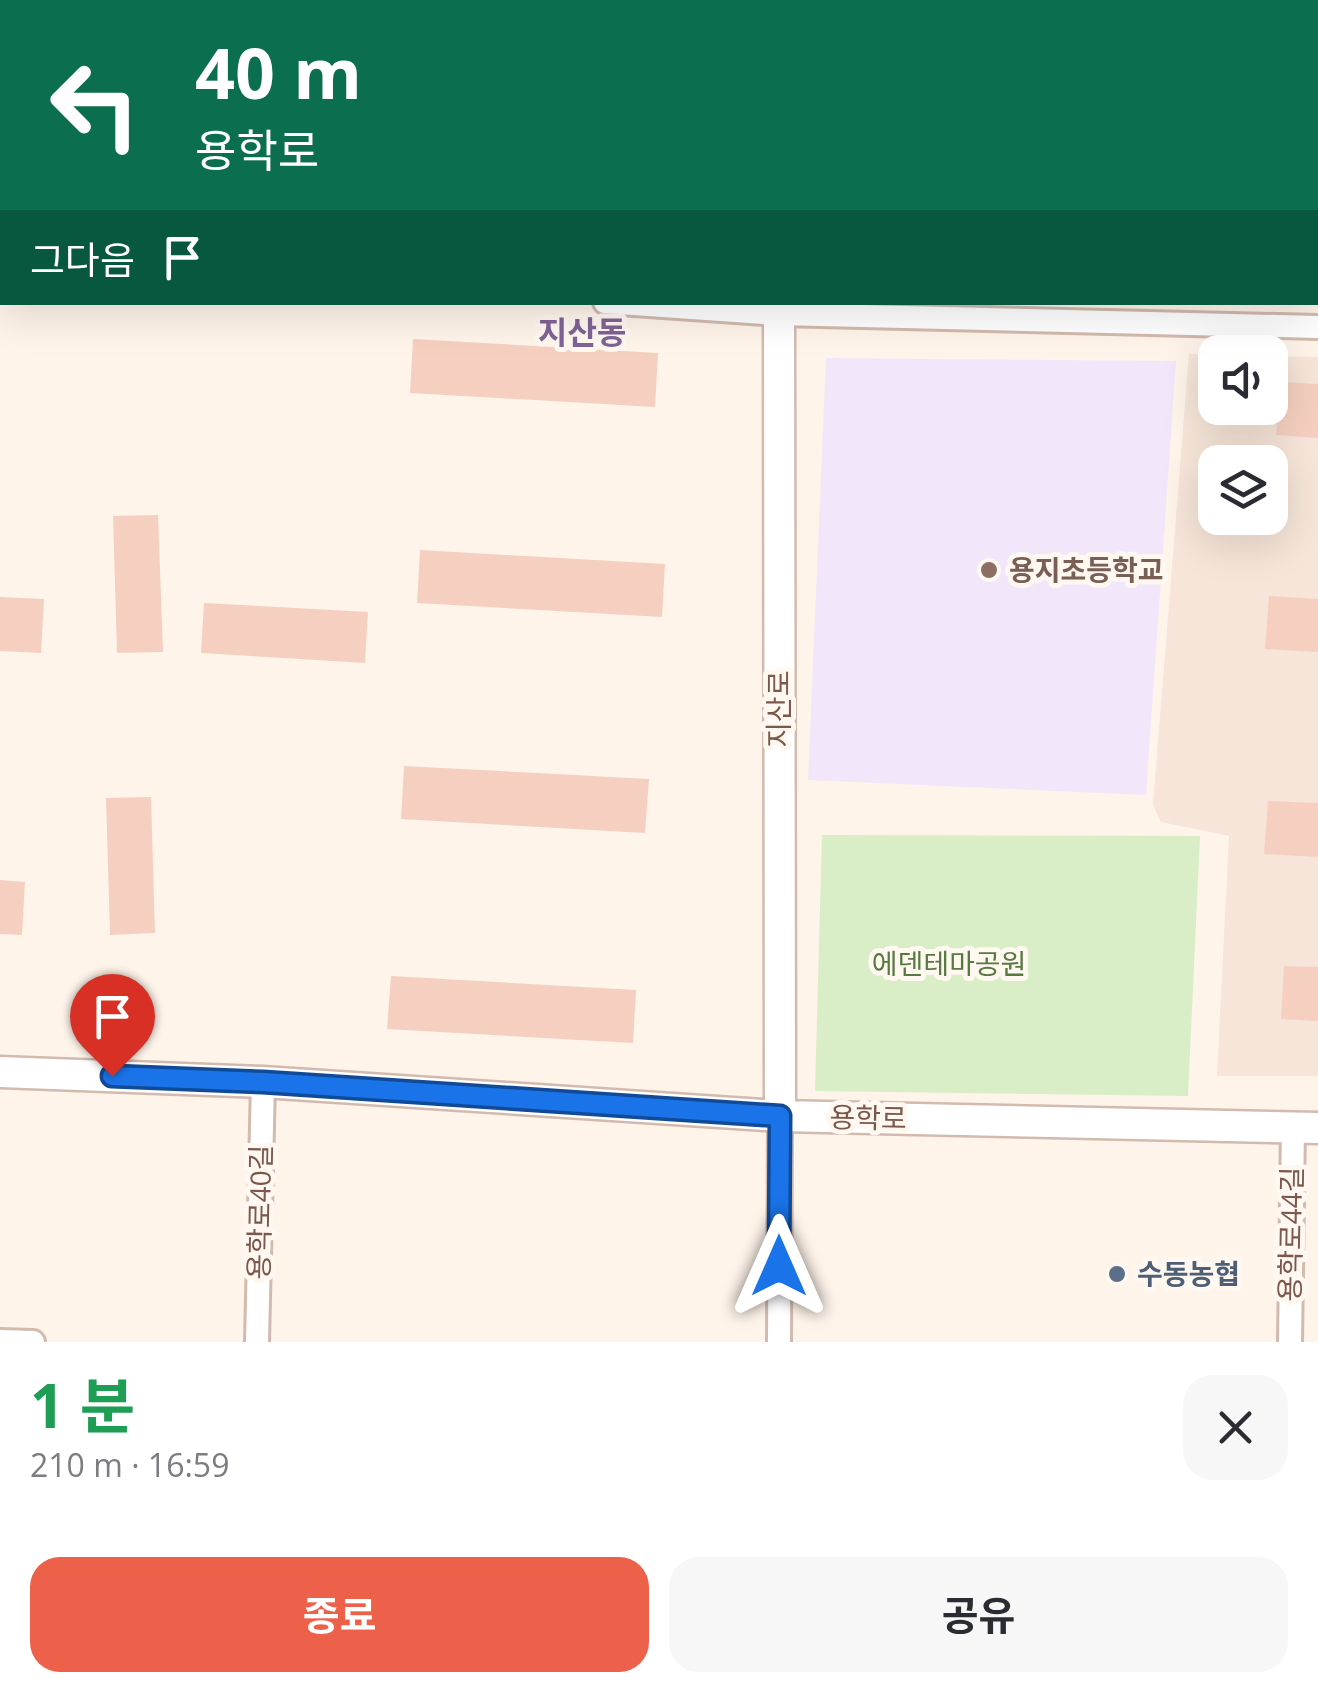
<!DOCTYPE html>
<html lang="ko">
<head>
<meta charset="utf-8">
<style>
  body { margin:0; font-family:"Open Sans","Noto Sans KR",sans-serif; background:#f7f7f7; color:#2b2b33; height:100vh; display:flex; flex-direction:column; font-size:38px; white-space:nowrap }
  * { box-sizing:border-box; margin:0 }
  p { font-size:32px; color:#7c7c81 }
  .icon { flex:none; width:55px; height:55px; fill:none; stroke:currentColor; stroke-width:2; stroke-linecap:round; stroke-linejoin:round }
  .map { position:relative; height:1342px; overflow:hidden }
  .details { display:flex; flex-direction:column; background:#fff; flex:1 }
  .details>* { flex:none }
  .top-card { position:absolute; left:0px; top:0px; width:1320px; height:305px; box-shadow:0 10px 40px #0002; background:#0b6e4f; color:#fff; overflow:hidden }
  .buttons { position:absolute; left:1198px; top:335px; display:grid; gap:20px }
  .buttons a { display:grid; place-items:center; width:90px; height:90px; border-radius:20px; background:#fff; box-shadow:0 10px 40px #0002; font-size:50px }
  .pin { position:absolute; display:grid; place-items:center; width:85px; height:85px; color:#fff; margin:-102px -42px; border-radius:50% 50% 50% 0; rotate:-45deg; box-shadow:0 0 10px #0007 }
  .pin .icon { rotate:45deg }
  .me { position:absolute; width:110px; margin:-55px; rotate:0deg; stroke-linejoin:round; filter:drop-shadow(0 0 8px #0008) }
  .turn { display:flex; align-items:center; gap:35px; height:210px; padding:0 30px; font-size:45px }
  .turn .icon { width:130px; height:130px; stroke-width:2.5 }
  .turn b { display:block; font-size:70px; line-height:85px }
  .then { display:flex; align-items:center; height:95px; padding:0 30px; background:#0003; gap:20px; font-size:38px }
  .round { display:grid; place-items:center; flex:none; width:105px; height:105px; border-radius:30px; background:#f7f7f7 }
  .headline { display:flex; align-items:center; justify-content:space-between; height:170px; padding:0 30px }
  h1 { font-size:60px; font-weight:700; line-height:75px; color:#1e9e55 }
  .cta { display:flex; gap:20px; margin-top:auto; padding:20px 30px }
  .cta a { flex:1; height:115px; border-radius:30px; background:#ed604a; color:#fff; font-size:40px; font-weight:700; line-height:115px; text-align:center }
  .cta a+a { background:#f7f7f7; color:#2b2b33 }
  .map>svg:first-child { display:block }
  .residential { fill:#f6e5d8; fill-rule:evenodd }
  .education { fill:#f1e6fa }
  .green { fill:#d9edc6 }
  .building { fill:#f5d0c0 }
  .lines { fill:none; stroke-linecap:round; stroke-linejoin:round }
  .minor-casing { stroke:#d2baae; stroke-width:28 }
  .tertiary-casing { stroke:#d2baae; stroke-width:35 }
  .minor { stroke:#fff; stroke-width:22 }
  .tertiary { stroke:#fff; stroke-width:30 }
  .route-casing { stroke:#114b97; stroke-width:25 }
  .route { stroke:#1a73e8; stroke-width:18 }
  .education-dot { fill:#8d6e63; stroke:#fff8f1; stroke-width:4 }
  .service-dot { fill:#5c6f8a; stroke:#fff8f1; stroke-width:4 }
  .labels { text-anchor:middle; stroke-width:10; stroke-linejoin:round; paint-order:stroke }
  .education-label { font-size:28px; font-weight:bold; fill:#785e54; stroke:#fff8f1; text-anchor:start }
  .street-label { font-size:28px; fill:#7b584b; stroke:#fff8f1 }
  .park-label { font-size:28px; fill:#567a3f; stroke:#fff8f1 }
  .service-label { font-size:28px; font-weight:bold; fill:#4e5e75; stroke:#fff8f1; text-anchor:start }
  .quarter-label { font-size:32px; font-weight:bold; fill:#806396; stroke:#fff8f1 }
</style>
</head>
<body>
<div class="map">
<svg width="1318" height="1342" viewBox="0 0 1318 1342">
  <rect width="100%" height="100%" fill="#fef4ea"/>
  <path class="residential" d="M0,0H728L2,2V221Z
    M814,0H1318V282V2Z
    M1189,354L1215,355V408H1270V356L1318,357V1076H1217L1229,836L1161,822L1153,805ZM1215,462H1270V518H1215Z"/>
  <path class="education" d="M826,358L1176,361L1146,795L808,780Z"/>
  <path class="green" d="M822,835L1200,836L1188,1096L815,1091Z"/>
  <path class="building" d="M413,339L658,353L655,407L410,393Z
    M1280,382L1318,384V438L1276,435Z
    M158,515L163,652L117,653L113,516Z
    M420,550L665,564L662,617L417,603Z
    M1269,596L1318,599V652L1265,649Z
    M0,597L44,599L41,653L0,651Z
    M204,603L368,612L365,663L201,653Z
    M404,766L649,779L645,833L401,819Z
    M151,797L155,933L110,935L106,798Z
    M1268,801L1318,803V857L1264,854Z
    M0,880L25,882L22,935L0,934Z
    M1284,966L1318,967V1021L1281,1019Z
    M391,976L636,990L633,1043L387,1029Z"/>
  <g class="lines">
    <defs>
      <path id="minor" d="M0,264H2
        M605,302L779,314L1318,327
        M0,1341L33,1342
        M257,1342L263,1082
        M779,1342L780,1116
        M1290,1342L1293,1126"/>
      <path id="tertiary" d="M781,2V0
        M779,302L780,1116
        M0,1072L263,1082L780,1116L1318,1128"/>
    </defs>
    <use href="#minor" class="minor-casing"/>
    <use href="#tertiary" class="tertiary-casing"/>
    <use href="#minor" class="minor"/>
    <use href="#tertiary" class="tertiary"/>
  </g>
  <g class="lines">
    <defs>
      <path id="route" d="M112,1076L263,1082L780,1116L779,1266"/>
    </defs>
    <use href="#route" class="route-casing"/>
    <use href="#route" class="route"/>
  </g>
  <circle class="education-dot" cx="989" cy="570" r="10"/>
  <circle class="service-dot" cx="1117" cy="1274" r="10"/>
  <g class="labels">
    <g class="education-label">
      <text x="1009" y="580">용지초등학교</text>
    </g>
    <g class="street-label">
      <text transform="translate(779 709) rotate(-90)" y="10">지산로</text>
      <text transform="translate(868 1118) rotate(1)" y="10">용학로</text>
      <text transform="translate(260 1212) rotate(-89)" y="10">용학로40길</text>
      <text transform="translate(1291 1234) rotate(-89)" y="10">용학로44길</text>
    </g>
    <g class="park-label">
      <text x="949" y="974">에덴테마공원</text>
    </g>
    <g class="service-label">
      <text x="1137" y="1284">수동농협</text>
    </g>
    <g class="quarter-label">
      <text x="582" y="344">지산동</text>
    </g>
  </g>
</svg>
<div class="buttons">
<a><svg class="icon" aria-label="sound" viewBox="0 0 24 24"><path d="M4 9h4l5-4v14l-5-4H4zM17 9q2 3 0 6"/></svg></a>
<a><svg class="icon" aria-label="layers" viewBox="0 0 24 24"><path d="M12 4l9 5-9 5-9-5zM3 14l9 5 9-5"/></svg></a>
</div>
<div class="pin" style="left:112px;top:1076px;background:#d93025"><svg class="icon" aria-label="arrive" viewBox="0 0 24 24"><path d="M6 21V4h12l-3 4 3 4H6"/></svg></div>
<svg class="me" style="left:779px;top:1266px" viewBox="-20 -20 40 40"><path d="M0-17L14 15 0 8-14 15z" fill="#1a73e8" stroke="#fff" stroke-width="4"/></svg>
<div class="top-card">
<div class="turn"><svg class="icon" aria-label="left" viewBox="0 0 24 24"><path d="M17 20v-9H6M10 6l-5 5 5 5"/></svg><div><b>40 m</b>용학로</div></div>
<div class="then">그다음<svg class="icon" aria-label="arrive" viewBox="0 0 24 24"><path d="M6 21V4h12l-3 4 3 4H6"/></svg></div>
</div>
</div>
<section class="details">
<div class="headline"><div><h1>1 분</h1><p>210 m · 16:59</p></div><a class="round"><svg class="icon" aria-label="close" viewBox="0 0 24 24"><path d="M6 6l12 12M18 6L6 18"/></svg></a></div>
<div class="cta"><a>종료</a><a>공유</a></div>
</section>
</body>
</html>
